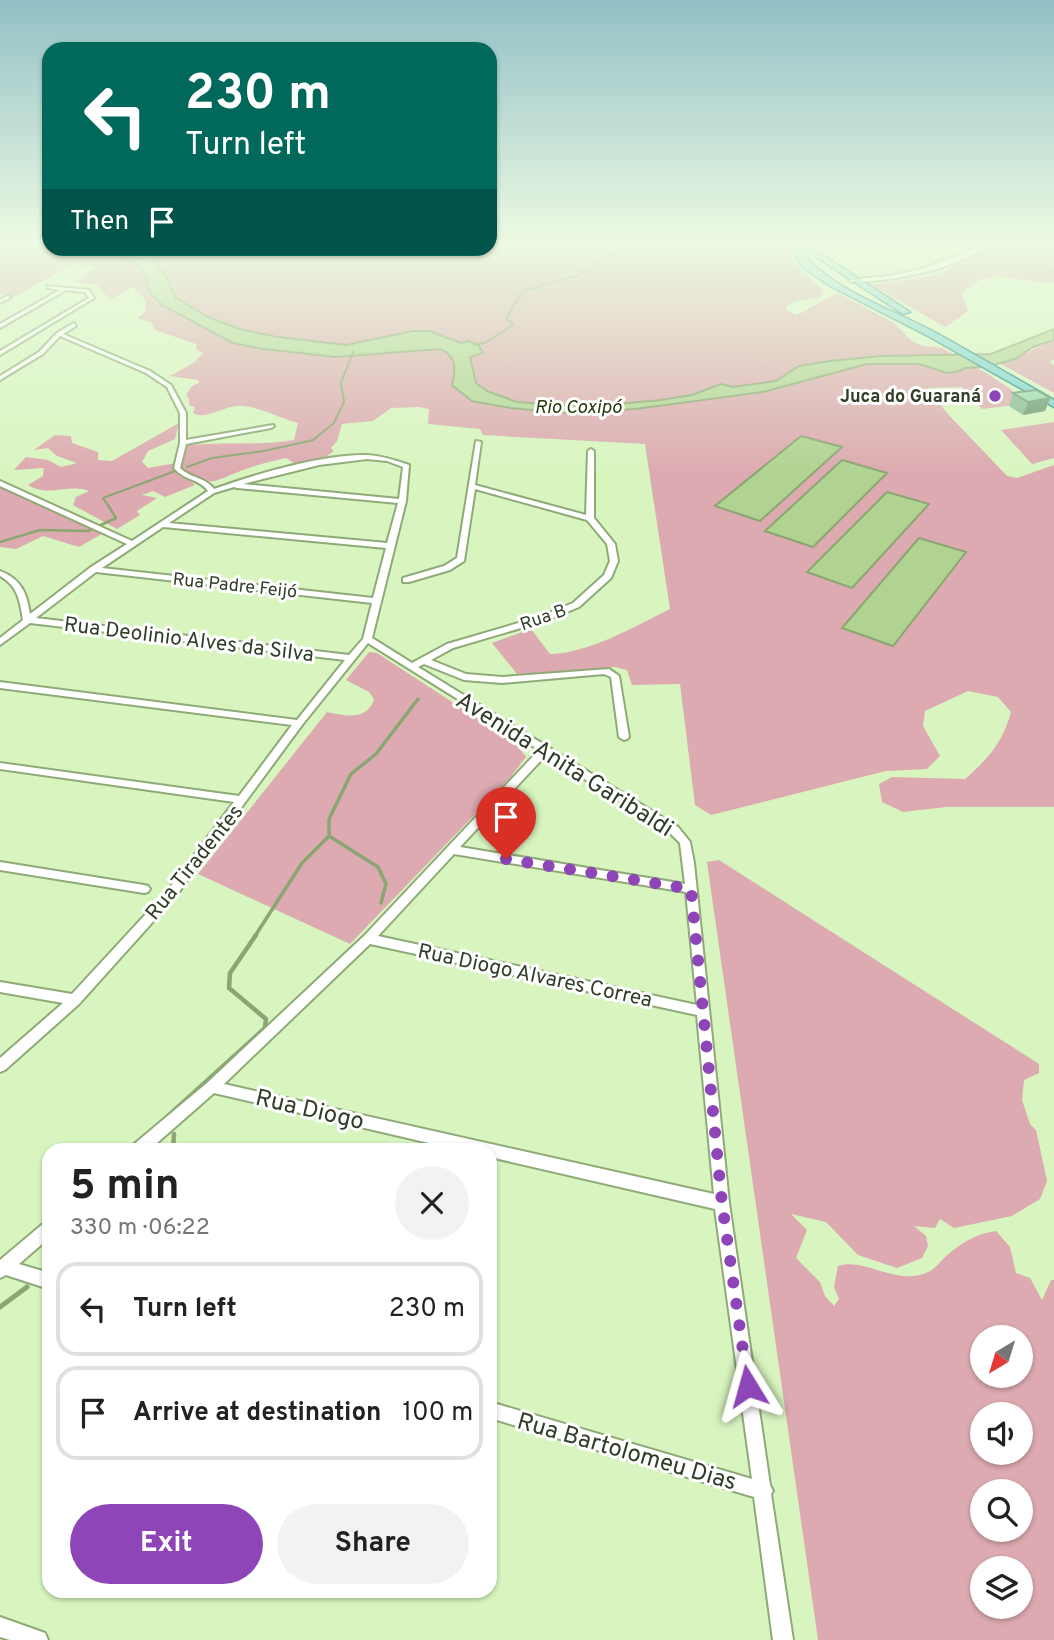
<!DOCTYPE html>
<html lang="en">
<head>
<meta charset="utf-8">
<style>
  body { margin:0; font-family:Overpass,sans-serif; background:#f2f2f2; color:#222; height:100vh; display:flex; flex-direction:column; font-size:26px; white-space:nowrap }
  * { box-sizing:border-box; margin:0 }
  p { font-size:23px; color:#767676 }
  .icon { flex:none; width:38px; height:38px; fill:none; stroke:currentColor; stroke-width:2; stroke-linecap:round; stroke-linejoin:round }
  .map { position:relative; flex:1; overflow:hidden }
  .sheet { position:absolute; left:42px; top:1143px; width:455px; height:455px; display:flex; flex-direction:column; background:#fff; border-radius:21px; box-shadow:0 2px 5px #0004 }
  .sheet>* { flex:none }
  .guide { position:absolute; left:42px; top:42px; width:455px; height:214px; border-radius:21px; box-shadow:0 2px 5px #0004; background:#00695c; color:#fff; overflow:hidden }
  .needle { width:46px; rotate:218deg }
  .controls { position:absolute; left:970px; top:1325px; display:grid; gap:14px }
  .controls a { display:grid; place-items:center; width:63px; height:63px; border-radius:50%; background:#fff; box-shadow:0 2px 5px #0004; font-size:35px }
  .pin { position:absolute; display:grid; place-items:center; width:60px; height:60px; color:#fff; margin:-72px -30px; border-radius:50% 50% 50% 0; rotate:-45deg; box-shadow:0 0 7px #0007 }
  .pin .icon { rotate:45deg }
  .me { position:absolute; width:77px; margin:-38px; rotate:352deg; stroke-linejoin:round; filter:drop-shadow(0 0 5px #0008) }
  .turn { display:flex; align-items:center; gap:24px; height:147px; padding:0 28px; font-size:32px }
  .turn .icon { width:91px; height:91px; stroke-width:2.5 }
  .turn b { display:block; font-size:49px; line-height:60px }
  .then { display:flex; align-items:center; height:66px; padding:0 28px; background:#0003; gap:14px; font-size:26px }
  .round { display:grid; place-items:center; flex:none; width:74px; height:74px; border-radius:37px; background:#f2f2f2 }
  .headline { display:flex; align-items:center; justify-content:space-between; height:119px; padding:0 28px }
  h1 { font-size:42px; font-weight:700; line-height:52px }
  .action { display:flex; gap:14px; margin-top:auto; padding:14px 28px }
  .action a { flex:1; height:80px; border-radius:42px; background:#8d45b8; color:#fff; font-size:28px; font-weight:700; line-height:80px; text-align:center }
  .action a+a { background:#f2f2f2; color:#222 }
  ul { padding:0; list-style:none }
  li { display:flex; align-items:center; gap:21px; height:94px; margin:0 14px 10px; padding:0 14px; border:4px solid #e0e0e0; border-radius:21px }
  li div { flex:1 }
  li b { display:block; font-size:26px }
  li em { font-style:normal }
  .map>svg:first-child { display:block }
  .green { fill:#dcaab0; fill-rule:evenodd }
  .water { fill:#b1d392; stroke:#8ba672; stroke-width:2 }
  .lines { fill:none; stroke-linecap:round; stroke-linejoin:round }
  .stream-far4 { stroke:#8ba672; stroke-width:2 }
  .stream-far3 { stroke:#8ba672; stroke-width:2.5 }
  .stream-far2 { stroke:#8ba672; stroke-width:3.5 }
  .stream-far1 { stroke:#8ba672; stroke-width:4.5 }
  .stream { stroke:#8ba672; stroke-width:5 }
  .minor-casing { stroke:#8faa77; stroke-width:4 }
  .tertiary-casing { stroke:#8faa77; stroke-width:4 }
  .primary-casing { stroke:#298c82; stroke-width:3 }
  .minor { fill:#fff; fill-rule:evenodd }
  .tertiary { fill:#fff; fill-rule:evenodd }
  .primary { fill:#7cd4d1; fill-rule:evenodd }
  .wall { fill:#85bb91 }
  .shaded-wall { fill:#6c9976 }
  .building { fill:#9bdaa9; stroke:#6c9976; stroke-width:2 }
  .route { stroke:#8d45b8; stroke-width:12; stroke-dasharray:0 21.6 }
  .poi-dot { fill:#8d45b8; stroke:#fff; stroke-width:2.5 }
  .labels { text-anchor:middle; stroke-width:6; stroke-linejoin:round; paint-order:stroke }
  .far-poi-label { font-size:18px; font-weight:bold; fill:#323d28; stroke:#fff; text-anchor:end }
  .far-street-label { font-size:18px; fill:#323d28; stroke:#fff }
  .far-water-label { font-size:19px; font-style:italic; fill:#25390b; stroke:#fff }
  .street-label { font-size:21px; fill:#323d28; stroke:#fff }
  .near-street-label { font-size:24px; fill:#323d28; stroke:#fff }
</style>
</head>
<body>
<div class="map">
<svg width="1054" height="1640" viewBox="0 0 1054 1640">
  <rect width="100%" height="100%" fill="#d8f5bf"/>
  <path class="green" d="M0,244H49V248H316L311,251L342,253L364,248H490V244H785L803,271L823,290L821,297C808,302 792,296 785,310L797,315L831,296L839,294L893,322L912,341L923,346L942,348L988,374L1031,403L982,409L962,387L928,388L947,413L1007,476L1017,478L1054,465V807H946L903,812L882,802L879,784L892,777L965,779C988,759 1003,742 1011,712L998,697L968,691L925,711L923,726L940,756L927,769L886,771L711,815L695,805L680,684L632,685L627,670L615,667L518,675L492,643L531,629L550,654C587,654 636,626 670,609L645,444L483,435L480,429L428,424L429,409L419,407L391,408L373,421L342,424L337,441L331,448L334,451L321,460L297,465L286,458C272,461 256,465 243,470C219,479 212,488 185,476L195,485L165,497L153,491L142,495L157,498L137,511L140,515L117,529L73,505L76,497L89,491C66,483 50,498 28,485L43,476L44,468L14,470L26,457L48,460L61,467L77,463L57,456L48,448L34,450L55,435L71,436L72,443L98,452V460L112,461L179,423L175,439L148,451L142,462L148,468L176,463L180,472L179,462L187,445C223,442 258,446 294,440L298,423C280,418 260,407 242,406C225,404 208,421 193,413L195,407L189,405V399L186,395L192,386L199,383L198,380L170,376L195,362L203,353L197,350L196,344L155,330L152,323L137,318L145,312L146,300L132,287L110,300L97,285L76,282L95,266L72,265L16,296L0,294Z
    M1001,244H1054V283C1016,284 992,262 962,294L968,311L945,327L872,285L935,275Z
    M1054,340V360L1050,361L1054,366V393L1001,364Z
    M1054,422V458L1032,464L1001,430Z
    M0,483L107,531L79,547L43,536L16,549L0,547Z
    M369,652L377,653L515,743L526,757L509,779L350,944L198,874L327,712C345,716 368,721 374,699L369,692L346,680Z
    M719,860L1039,1064V1073L1024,1080L1022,1100L1030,1124L1036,1130L1047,1181L1040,1199L1012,1216L954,1228L940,1219L935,1228L914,1226L926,1236L928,1246L922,1258L897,1268L858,1255L826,1222L791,1214L807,1230L796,1258L820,1282L825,1296L834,1306L839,1299L834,1287L838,1266C865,1257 897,1287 928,1272C934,1270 940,1262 944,1258C959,1244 977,1233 996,1231L1010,1247L1016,1273L1030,1278L1042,1300L1051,1280H1054V1640H818L707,862ZM982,1337H1020V1376H982ZM982,1414H1020V1452H982ZM982,1491H1020V1530H982ZM982,1568H1020V1606H982Z"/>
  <path class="water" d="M102,249H129L150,256L166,277L176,298L210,318L243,330L278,337L346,345L413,331H429L461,343L468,341L478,344L483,353L470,357L476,383L487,391L517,402L585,407L661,400L692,395L721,384L733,387L776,381L799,366L830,361L881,356L991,354L1054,329V340L1033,347L1015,359L986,367L965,368L959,371L947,373L919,364H867L763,392L635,409L565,413L510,408L472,401L452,385C456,369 457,356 440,349L336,357L263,349L233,343L162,305L150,293L145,274L138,265L126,257Z
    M801,436L842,447L760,521L715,506Z
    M842,460L887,473L813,547L765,531Z
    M887,492L929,504L852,588L807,572Z
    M919,538L966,552L893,646L842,628Z"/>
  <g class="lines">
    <path class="stream-far4" d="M474,345L485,343L513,325L506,318L523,291L579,275L610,256L637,244
      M187,467L212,458L264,451L313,440L334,423L344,402L341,383L353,352
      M109,507L103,498L178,470"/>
    <path class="stream-far3" d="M0,542L40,530L88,531L116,518L108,505"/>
    <path class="stream-far2" d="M329,836L378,867L386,884L381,903
      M255,936L302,863L329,836V819L351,774L376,754L418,699"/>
    <path class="stream-far1" d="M167,1117L265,1028L266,1019L229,988L230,973L256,935
      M173,1150L174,1134"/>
    <path class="stream" d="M0,1307L27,1287"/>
    <defs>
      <path id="minor" d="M47,286L89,290L94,298L0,355V351L89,298L85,292L66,290L0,328V324L60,290L47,288Z
        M7,296L11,297L0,303V300Z
        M74,323L76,326L63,334L150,371L171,385L186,413V440L273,425L274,426L271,428L186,444L180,468C190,478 205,477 214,489C256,474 323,454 367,455C382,456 395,460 409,465L406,501L372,638L412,663L447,644L539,617L573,603L604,575L610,561L607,544L587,520L475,489L464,561L450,570L409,582H403V578L444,566L457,558L476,441L481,442L475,485L586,515L588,451L591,449L594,451V518L615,544L618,561L611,578L579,607L545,621L453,648L431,660L466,674L502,677L609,669L619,676L629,737L627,739L624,740L619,737L611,677L604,674L502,683L464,680L424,664L418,667L678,827L690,842L694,863L729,1203L770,1485L773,1491L771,1494L793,1640H773L754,1497L490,1418V1402L752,1479L715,1209L490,1157V1150H459L214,1093L149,1150H131L133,1145L207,1083L364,936L539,750L368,643L302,725L176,896L79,1004L5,1070L0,1072V1058L63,1003L0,992V982L72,994L168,890L234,802L0,769V763L239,796L292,725L0,688V682L297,720L345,660L30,623L0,645V638L23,620C20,601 18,586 0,576V571C21,579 27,593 30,614L91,567L127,544L0,486V481L132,541L208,491C200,479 183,480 174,468L180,443V413L167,387L146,373L60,336L43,354L0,380V376L39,352L57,333ZM367,459L387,461L403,467L399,499L243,484L319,465ZM234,487L237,488L398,503L387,543L169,523L214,493ZM163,527L386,548L373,598L102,568ZM96,572L372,603L363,639L349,655L36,618ZM546,755L670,833L680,843L685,884L460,847ZM454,854L686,892L697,1005L378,936ZM370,944L697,1015L714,1194L224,1084Z
        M0,862L144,885L148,886L150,889L148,892L144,893L0,870Z
        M49,1221V1238L19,1264L49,1273V1289L6,1275L0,1278V1260L44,1223Z
        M0,1617L45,1633L48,1640H10L0,1637Z"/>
      <path id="tertiary" d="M985,244H994C952,269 901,281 852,282L849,280L889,276L922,269Z"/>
      <path id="primary" d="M789,244H796C827,290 889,307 936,333C976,355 1015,378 1054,400V407L928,336L830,286L803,267Z
        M797,244H806L910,312L903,314Z"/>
    </defs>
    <use href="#minor" class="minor-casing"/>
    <use href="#tertiary" class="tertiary-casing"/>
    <use href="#primary" class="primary-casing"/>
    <use href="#minor" class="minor"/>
    <use href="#tertiary" class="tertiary"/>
    <use href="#primary" class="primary"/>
  </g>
  <path class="wall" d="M1013,393L1050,398L1045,411L1023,415L1009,406Z"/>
  <path class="shaded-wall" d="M1050,398L1045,411L1023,415L1028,402Z"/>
  <path class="building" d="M1036,390L1050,398L1028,402L1013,393Z"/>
  <linearGradient id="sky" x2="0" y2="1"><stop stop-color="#92c0c6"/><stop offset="0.51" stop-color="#edfae2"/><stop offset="1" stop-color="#edfae2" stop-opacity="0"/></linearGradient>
  <rect width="1054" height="474" fill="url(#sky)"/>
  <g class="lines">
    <path class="route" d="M506,859L691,889L722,1203L748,1386"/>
  </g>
  <circle class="poi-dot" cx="995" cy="396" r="7"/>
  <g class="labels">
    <g class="far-poi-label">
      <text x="981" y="402">Juca do Guaraná</text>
    </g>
    <g class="far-street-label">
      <text transform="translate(235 585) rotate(6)" y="6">Rua Padre Feijó</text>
      <text transform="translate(543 617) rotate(-19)" y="6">Rua B</text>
    </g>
    <g class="far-water-label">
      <text x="578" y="413">Rio Coxipó</text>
    </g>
    <g class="street-label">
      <text transform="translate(189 639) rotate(7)" y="7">Rua Deolinio Alves da Silva</text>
      <text transform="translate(194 862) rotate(-51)" y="7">Rua Tiradentes</text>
      <text transform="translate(535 975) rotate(12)" y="7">Rua Diogo Alvares Correa</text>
    </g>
    <g class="near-street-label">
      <text transform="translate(565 764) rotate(32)" y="8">Avenida Anita Garibaldi</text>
      <text transform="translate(310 1109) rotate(13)" y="8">Rua Diogo</text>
      <text transform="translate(627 1451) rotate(16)" y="8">Rua Bartolomeu Dias</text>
    </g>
  </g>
</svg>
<div class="controls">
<a><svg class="needle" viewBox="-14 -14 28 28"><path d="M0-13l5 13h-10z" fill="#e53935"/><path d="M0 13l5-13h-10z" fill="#767676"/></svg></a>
<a><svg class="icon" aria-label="sound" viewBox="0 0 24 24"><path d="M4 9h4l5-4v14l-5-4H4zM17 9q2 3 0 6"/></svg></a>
<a><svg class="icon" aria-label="search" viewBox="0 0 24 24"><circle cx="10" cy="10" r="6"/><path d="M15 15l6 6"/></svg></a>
<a><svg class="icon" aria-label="layers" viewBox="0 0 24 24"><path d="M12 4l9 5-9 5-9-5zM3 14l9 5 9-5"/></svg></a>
</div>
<div class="pin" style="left:506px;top:859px;background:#d93025"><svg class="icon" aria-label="arrive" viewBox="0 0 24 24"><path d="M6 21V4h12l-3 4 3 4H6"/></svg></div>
<svg class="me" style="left:748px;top:1386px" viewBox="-20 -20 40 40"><path d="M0-17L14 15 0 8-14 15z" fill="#8d45b8" stroke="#fff" stroke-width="4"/></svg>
<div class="guide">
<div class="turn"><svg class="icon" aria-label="left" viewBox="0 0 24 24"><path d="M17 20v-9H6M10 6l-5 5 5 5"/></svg><div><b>230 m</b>Turn left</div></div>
<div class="then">Then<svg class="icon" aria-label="arrive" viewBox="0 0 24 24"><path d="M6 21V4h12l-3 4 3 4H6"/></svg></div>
</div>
<section class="sheet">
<div class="headline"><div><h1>5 min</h1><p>330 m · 06:22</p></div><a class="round"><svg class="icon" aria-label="close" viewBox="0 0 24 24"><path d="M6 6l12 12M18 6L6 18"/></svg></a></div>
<ul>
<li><svg class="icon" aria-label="left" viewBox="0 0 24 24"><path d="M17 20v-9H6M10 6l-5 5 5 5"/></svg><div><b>Turn left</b></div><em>230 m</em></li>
<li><svg class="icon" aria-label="arrive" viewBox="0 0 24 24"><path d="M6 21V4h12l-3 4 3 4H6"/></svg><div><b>Arrive at destination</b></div><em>100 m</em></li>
</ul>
<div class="action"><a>Exit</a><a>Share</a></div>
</section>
</div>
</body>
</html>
